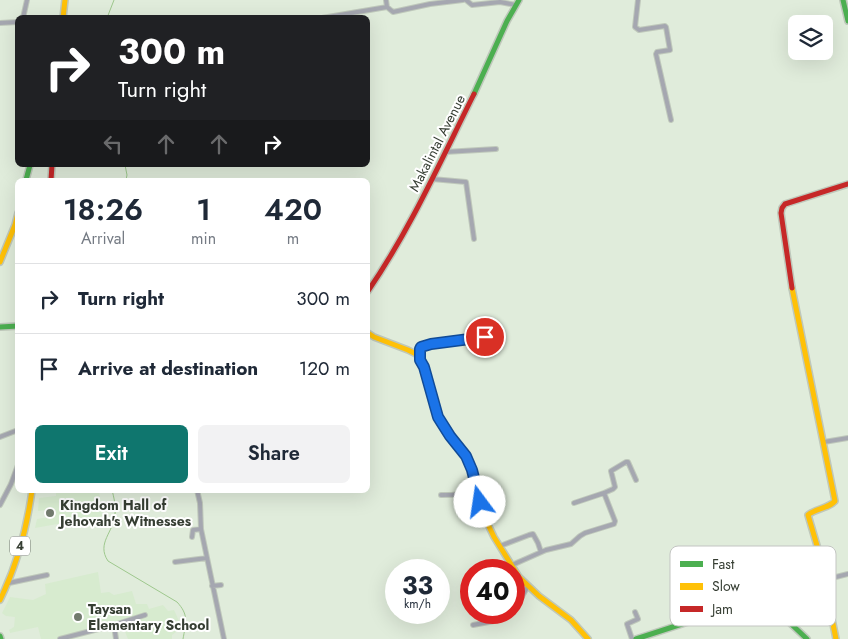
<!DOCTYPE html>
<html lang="en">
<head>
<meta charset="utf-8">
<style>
  body { margin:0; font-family:Jost,sans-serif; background:#f2f2f3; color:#1f2937; height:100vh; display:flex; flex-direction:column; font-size:19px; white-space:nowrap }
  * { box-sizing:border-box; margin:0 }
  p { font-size:16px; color:#747a83 }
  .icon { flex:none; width:28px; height:28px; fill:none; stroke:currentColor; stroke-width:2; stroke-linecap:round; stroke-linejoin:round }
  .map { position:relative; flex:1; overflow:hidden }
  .panel { position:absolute; left:15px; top:178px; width:355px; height:315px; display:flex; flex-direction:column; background:#fff; border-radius:8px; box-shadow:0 5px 20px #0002 }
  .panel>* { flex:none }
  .banner { position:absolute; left:15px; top:15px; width:355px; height:152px; border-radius:8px; box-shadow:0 5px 20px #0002; background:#202124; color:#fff; overflow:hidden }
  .controls { position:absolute; left:788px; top:15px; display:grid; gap:10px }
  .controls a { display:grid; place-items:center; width:45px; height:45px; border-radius:8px; background:#fff; box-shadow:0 5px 20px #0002; font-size:25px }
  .speed { position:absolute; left:385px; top:559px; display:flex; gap:10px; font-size:25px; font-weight:700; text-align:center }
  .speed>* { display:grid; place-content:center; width:65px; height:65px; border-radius:50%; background:#fff; box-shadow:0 5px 20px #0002; line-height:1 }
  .speed small { font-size:12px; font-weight:400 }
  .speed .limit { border:8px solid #d22; background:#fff; color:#111 }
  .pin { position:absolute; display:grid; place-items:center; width:42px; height:42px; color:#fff; margin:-21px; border:2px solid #fff; border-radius:50%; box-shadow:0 1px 5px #0007 }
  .me { position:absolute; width:55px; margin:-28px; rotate:346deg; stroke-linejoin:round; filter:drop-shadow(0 0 4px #0008) }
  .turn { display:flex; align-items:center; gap:18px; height:105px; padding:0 20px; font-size:22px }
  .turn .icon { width:65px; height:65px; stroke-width:2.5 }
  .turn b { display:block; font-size:35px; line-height:42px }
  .lanes { display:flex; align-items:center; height:48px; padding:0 20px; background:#0003; justify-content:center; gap:25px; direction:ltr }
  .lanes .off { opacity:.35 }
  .eta { display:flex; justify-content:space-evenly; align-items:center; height:85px; text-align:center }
  .eta b { font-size:30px; font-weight:600; line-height:35px }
  .cta { display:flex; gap:10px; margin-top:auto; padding:10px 20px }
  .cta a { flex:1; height:58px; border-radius:8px; background:#0f766e; color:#fff; font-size:20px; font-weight:600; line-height:58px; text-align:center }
  .cta a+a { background:#f2f2f3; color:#1f2937 }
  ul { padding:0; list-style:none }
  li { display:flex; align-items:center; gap:15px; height:70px; padding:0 20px; border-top:1px solid #e0e1e3 }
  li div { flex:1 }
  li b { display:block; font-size:19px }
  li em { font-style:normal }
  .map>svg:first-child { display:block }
  .built { fill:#d7ebcf }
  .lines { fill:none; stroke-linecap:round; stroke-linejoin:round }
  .stream { stroke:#9ec88d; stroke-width:1 }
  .street-casing { stroke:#bfc8bb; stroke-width:6 }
  .fast-casing { stroke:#bfc8bb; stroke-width:8 }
  .slow-casing { stroke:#bfc8bb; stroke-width:8 }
  .jam-casing { stroke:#bfc8bb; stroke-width:8 }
  .street { stroke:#a5a7b0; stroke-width:4 }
  .fast { stroke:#4caf50; stroke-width:5 }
  .slow { stroke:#ffc107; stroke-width:5 }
  .jam { stroke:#c62828; stroke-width:5 }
  .route-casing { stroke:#114b97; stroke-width:12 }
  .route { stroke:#1a73e8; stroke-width:9 }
  .poi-dot { fill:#727b6e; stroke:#fff; stroke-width:2 }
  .labels { text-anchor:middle; stroke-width:4; stroke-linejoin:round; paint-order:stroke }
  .shield { fill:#fff; stroke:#727870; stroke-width:1 }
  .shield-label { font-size:12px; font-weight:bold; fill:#363e33 }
  .street-label { font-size:14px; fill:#363e33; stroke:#fff }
  .poi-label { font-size:14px; font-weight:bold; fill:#363e33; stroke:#fff; text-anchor:start }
  .key { fill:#fff; stroke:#c3c5c2; stroke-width:1 }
  .key-label { font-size:14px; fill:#363e33 }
</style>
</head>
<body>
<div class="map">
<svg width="848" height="639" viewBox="0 0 848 639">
  <rect width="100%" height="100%" fill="#e0ecdb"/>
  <path class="built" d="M56,490H99L102,516L35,528L37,519L55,516L54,509L38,511L39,498L56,496Z
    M98,572L101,593L109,592L114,595L132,591L136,604H147L149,609L163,605L168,611L174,610L179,621L176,632L172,635V639H128L121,622L60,639H41L38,627L10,633L9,630L14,627L15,617L6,616L2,613L10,597L33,600L46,594L45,584Z"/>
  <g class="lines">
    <path class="stream" d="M107,18L114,0
      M125,165L127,175L126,180
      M112,490C114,498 116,506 115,514C114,532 96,543 108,561L177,602C189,615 186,622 183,639"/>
    <defs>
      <path id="street" d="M386,0L387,7L393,12L430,4L463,0
        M466,0L472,5L500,2L516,5
        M638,0L635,27L639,30L665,26L666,27L670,50L657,52L656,54L671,120
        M23,18L27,0
        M322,18L387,7
        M0,23L18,22
        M445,152L496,149
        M432,179L466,182L474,239
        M421,359L420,349L421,347L431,344L485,337
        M0,437L18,430
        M824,442L848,438
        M197,490L200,503L201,529L224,639
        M441,495C455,495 463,495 476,488
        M574,503L604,493
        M0,505L11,484L18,465
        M192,537L193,530L201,529
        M500,546L529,535L533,534L538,543L541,552
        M175,562L207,558
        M512,565L546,550L571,544L580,536L585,533L614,524L615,521L604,493L613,489L615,487L611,471L626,462H628L636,480
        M824,580L848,574
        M674,582V585L685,623
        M9,583L47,575
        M212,586L221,585
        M514,603L521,598L528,586
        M680,605L698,602
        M114,625L116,639
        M473,625L494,621L504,612
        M60,639L114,625L145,615
        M632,639L627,624L638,619L635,612"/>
      <path id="fast" d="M843,0L848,21
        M474,94L507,21L519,0
        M26,180L30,165
        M0,327L18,326
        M0,636L1,639
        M636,639L685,623L731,611H741L754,616L778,618L788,621L807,639"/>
      <path id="slow" d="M63,18L65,0
        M0,262L15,225L18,213
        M792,288L835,501C828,509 816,508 808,515L818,549L836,639
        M368,333L374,337L408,350L416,354L421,360L438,417L466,457L472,470L484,516L494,537L519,577L539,596L571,620L588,639
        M0,600C17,565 27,528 32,490"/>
      <path id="jam" d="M51,180L52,165
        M792,288L781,213L782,208L785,204L848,184
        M368,291C410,230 441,160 474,94"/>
    </defs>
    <use href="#street" class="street-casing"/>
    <use href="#fast" class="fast-casing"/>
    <use href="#slow" class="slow-casing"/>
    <use href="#jam" class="jam-casing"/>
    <use href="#street" class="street"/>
    <use href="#fast" class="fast"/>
    <use href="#slow" class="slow"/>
    <use href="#jam" class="jam"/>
  </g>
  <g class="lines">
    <defs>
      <path id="route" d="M480,502L472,470L466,456L450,436L438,417L424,367L420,360V349L421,347L431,344L485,337"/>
    </defs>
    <use href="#route" class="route-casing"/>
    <use href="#route" class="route"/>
  </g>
  <g class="poi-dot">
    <circle cx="50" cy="513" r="5"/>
    <circle cx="78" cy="617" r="5"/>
  </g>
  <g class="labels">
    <rect class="shield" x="10" y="536.5" width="20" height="19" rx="4"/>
    <g class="shield-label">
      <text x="20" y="550">4</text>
    </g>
    <g class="street-label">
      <text transform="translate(437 143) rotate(-63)" y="5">Makalintal Avenue</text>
    </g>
    <g class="poi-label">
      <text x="60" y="510">Kingdom Hall of<tspan x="60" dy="16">Jehovah's Witnesses</tspan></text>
      <text x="88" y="614">Taysan<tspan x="88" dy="16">Elementary School</tspan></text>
    </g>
  </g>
  <rect x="670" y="546" width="166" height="80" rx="8" class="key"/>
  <rect x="680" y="561" width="23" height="6" fill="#4caf50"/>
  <rect x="680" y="583" width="23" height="7" fill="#ffc107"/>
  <rect x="680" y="606" width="23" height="6" fill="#c62828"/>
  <g class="key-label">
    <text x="712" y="569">Fast</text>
    <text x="712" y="591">Slow</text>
    <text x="712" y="614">Jam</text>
  </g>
</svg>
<div class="controls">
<a><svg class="icon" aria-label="layers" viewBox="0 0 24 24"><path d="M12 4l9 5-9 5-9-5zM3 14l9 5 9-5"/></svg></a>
</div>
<div class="speed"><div>33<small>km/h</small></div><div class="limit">40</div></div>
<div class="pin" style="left:485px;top:337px;background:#d93025"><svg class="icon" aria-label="arrive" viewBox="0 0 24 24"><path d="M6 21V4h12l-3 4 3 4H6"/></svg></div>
<svg class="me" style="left:480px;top:502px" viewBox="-20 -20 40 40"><circle r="19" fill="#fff"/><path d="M0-13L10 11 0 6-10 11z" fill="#1a73e8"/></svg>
<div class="banner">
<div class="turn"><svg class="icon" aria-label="right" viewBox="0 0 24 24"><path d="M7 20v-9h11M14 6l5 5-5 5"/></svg><div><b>300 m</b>Turn right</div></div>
<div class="lanes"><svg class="icon off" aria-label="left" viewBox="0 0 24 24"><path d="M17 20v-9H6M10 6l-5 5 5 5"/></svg><svg class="icon off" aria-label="ahead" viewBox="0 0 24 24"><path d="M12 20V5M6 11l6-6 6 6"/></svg><svg class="icon off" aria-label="ahead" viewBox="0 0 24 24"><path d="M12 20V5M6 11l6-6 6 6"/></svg><svg class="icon" aria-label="right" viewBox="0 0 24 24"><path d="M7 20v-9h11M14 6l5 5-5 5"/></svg></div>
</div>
<section class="panel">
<div class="eta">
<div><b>18:26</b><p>Arrival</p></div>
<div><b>1</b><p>min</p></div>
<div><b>420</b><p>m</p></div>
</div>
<ul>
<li><svg class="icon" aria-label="right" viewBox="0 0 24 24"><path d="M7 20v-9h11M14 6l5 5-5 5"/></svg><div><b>Turn right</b></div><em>300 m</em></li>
<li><svg class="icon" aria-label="arrive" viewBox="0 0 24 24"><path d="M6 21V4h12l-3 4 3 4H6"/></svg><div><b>Arrive at destination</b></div><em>120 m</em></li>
</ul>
<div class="cta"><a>Exit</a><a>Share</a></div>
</section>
</div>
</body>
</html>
